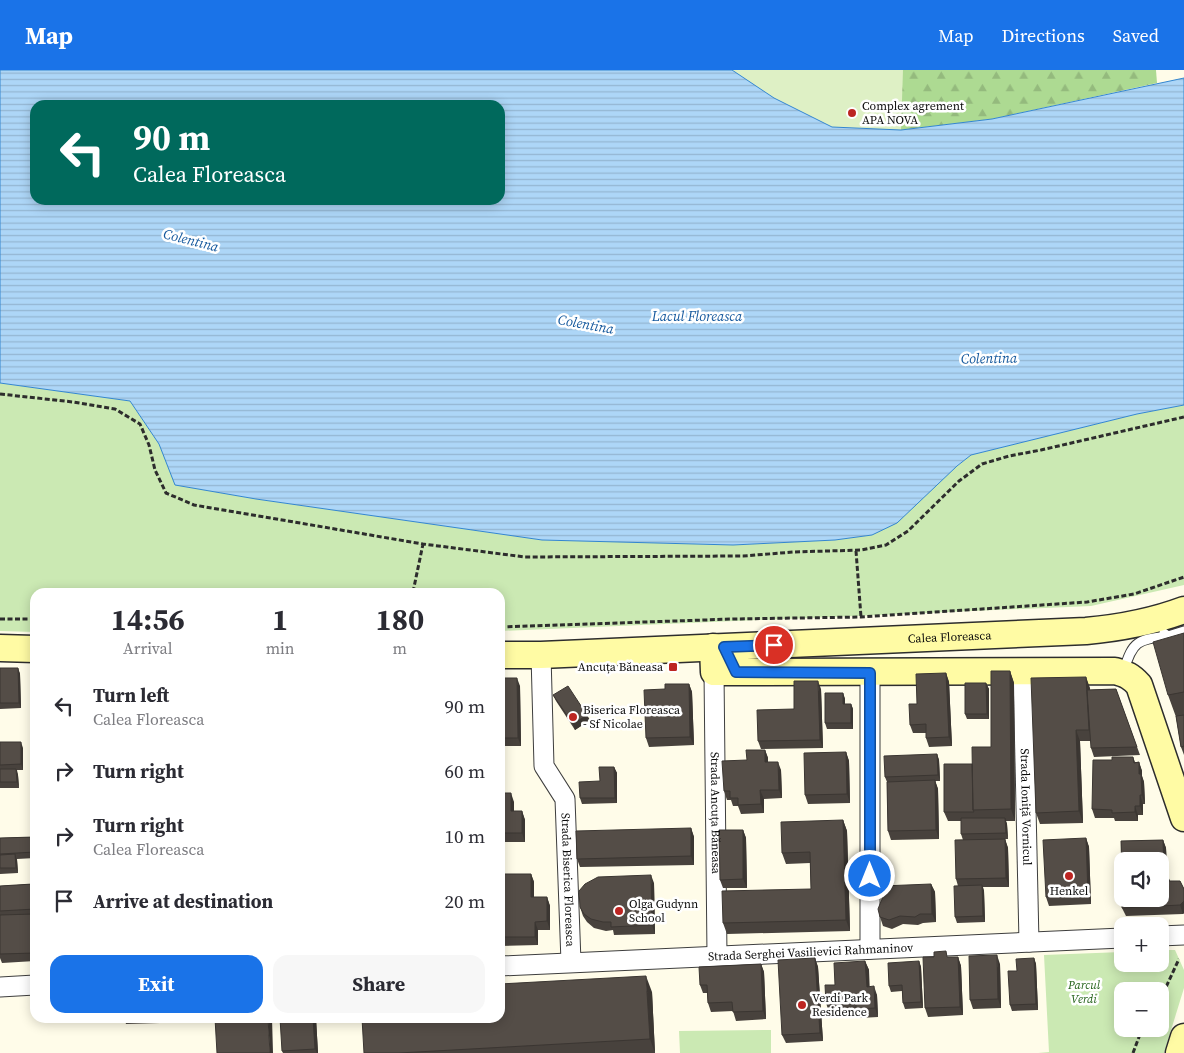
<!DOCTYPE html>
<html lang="en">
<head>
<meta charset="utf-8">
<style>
  body { margin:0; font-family:"Source Serif 4",serif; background:#f7f7f7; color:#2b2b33; height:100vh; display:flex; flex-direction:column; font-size:19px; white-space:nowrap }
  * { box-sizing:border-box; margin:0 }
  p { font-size:16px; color:#7c7c81 }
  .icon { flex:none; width:28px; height:28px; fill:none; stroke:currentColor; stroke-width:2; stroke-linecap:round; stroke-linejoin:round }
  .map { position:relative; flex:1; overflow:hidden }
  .drawer { position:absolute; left:30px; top:518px; width:475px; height:435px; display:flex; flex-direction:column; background:#fff; border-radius:15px; box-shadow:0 2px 12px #0003 }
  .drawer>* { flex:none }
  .banner { position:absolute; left:30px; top:30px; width:475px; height:105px; border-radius:15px; box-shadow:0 2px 12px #0003; background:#00695c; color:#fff; overflow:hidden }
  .buttons { position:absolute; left:1114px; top:782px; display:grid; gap:10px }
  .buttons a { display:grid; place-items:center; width:55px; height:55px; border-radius:10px; background:#fff; box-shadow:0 2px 12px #0003; font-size:25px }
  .pin { position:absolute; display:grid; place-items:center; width:42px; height:42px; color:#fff; margin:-21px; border:2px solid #fff; border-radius:50%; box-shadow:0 1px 5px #0007 }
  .me { position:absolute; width:55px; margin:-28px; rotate:0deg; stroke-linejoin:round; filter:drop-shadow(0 0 4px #0008) }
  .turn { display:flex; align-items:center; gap:18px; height:105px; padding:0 20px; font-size:22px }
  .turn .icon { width:65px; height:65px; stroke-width:2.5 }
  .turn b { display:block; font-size:35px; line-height:42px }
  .eta { display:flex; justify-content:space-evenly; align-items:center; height:85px; text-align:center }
  .eta b { font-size:30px; font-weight:700; line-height:35px }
  .action { display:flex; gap:10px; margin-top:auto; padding:10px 20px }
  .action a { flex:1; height:58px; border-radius:15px; background:#1a73e8; color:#fff; font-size:20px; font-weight:700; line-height:58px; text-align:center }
  .action a+a { background:#f7f7f7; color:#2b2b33 }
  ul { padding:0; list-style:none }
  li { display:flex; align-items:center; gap:15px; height:65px; padding:0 20px }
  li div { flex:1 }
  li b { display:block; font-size:19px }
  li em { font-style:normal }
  header { display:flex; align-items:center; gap:30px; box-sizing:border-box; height:70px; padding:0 25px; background:#1a73e8; color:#fff }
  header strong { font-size:24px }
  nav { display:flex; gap:28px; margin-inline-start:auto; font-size:18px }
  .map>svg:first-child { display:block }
  .forest { fill:url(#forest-firs) }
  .park { fill:#cbe9b3; fill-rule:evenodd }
  .pitch { fill:#def0c5 }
  .water { fill:url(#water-rules); stroke:#3386cf; fill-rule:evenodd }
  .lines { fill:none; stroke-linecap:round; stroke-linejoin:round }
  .lane-casing { stroke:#3e3e3e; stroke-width:11 }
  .street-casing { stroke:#3e3e3e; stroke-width:21 }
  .secondary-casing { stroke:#2d2d2d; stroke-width:29 }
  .path { stroke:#2d2d2d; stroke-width:3; stroke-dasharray:5 2.5; stroke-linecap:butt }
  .lane { stroke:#fff; stroke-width:9 }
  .street { stroke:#fff; stroke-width:19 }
  .secondary { stroke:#fffba4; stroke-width:26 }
  .wall { fill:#48423d }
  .shaded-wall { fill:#3b3632 }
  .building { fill:#544d47; stroke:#3b3632 }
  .route-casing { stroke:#114b97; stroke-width:12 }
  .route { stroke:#1a73e8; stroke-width:9 }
  .poi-dot { fill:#bc2522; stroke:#fff; stroke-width:2 }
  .labels { text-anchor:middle; stroke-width:5; stroke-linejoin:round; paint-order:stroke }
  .poi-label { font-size:12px; fill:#0b0b0b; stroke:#fff; text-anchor:start }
  .street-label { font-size:12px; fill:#0b0b0b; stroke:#fff }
  .park-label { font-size:12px; font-style:italic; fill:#25631b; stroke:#fff }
  .water-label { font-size:14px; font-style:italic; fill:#14589d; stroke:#fff }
</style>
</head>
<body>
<header>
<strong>Map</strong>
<nav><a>Map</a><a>Directions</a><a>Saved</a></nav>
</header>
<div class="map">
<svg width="1184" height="983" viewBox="0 0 1184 983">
  <defs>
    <pattern id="forest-firs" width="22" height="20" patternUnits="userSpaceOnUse" patternTransform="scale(1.25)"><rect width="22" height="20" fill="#adda92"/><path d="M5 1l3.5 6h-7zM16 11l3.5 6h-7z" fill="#94ba7d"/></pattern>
    <pattern id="water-rules" width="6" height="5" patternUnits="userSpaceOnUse" patternTransform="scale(1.25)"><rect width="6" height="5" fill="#add6f7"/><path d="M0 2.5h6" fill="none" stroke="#94b6d2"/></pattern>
  </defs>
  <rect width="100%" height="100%" fill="#fffce9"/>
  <path class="forest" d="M769,0H1156L1157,13L992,49L901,60Z"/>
  <path class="park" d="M0,313L130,331L159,374L176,415L256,429L542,470L733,475L835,470L872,465L971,385L1137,344L1184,335V515L1091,536L500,561V522H35V562L0,561Z
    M1160,880H1175L1184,900V918L1164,983H1038L1049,982L1044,885L1122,882V894H1160ZM1122,921H1160V959H1122Z
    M771,960V983H680L679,961Z"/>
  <path class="pitch" d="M732,0H903L901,60L832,57L774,28Z"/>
  <path class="water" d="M0,0H732L774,28L832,57L901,60L992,49L1184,8V335L1137,344L971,385L957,396L897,453L872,465L835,470L733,475L542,470L256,429L175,415L159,374L130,331L0,313ZM35,35H500V130H35Z"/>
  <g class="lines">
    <defs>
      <path id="lane" d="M1164,563L1168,566L1184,561
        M1124,600C1133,570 1138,570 1168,566"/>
      <g id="street">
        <path id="s1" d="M541,585L544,696L565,729L571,892"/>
        <path id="s2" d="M714,602L717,885"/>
        <path id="s3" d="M1023,602L1029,872"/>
        <path d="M870,603V879"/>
        <path d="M1160,866L1184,865"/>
        <path id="s4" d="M500,896L1122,868"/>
        <path d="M0,917L35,915"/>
      </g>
      <g id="secondary">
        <path d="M713,577L714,602L1115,601C1126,604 1131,606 1139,615L1184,748"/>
        <path d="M0,578L35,579"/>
        <path id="s5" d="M500,585H541L1086,561C1119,558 1152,552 1184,540"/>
        <path d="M1179,983L1184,967"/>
      </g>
    </defs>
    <use href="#lane" class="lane-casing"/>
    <use href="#street" class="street-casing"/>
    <use href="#secondary" class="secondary-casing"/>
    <path class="path" d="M0,324L73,332L115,339L140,354L149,375L155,400L166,423L194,435L423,474L525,487L743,486L794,482L861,480L886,475L908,461L959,411L982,394L1009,386L1041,380L1184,347
      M856,481L861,547
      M413,522L423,474
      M0,549H35
      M500,557L733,549L861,547L1087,532L1134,524L1184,507
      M1160,930L1179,889
      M1133,983L1142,959"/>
    <use href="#lane" class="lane"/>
    <use href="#street" class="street"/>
    <use href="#secondary" class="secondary"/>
  </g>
  <path class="wall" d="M1184,563V685L1181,677L1176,647L1168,625Z
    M0,598H18L20,604L21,638L0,639Z
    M1010,601L1014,613L1015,751H1006L1007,754L1008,769H1005L1008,778L1009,817H983L984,821L985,852L957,853L955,847L958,816L956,809L963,770L961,764V751H948L944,742L972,694L991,677Z
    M946,603L949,612L952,676L929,677L926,668V663H913L910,655L917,634Z
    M1086,607L1090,620L1116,619L1140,685L1094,687L1091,678V671H1080L1083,753L1040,754L1036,743Z
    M500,608L520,616L521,676H500Z
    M986,613L989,619V649H967L965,644Z
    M689,614L692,622L694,675L649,677L646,668L665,619Z
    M821,619L823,678L761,679L758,671L794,639Z
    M843,623L845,629V634H851L853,639V659H827L825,653Z
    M553,625L590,650L575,660L556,631Z
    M0,672L23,678V700H17L18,705L19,718H0Z
    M765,680L768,688V692L781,700L782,728L764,729V743L741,744L738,736H733L731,730H727L724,721L747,690Z
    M846,682L849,691L850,733L808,734L805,725Z
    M937,684L939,690L940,711H935L938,719L939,769L891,770L888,761L887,712L885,707Z
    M1133,687L1135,692H1139L1142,701V706L1144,712L1145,734H1143V745H1138V751H1115L1114,748H1095L1092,739L1112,690Z
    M614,697L617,703V733L582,734L580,728L600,711Z
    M500,723L514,732V741H522L525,750V772H500Z
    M843,750L847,761L850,861L727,864L723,853L811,819L810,793L786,794L782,783Z
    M691,758L694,767V795L580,797L577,789Z
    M743,760L746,768L747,818H723L720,810Z
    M35,767V788L17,789L18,803L0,804V768Z
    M1086,768L1089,777L1091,834L1049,836L1046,827Z
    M1163,770L1166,778L1167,806H1168L1170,811H1180L1184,819V843L1183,844L1126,846L1122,838V808V829H1160V791H1122V805L1121,771Z
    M500,804H531L534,812V827H547L550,836V860H538V875L500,876Z
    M654,813L655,864L614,865L613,860L606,861L594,858L587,852L583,846L580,837Z
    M33,814L35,819V891L2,893L0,888V816Z
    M931,814L935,822L936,852L923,853L918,855L903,854L892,859L883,856L880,847Z
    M948,887H958L961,896L963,945L928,947L925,938Z
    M815,888L818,897L823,971L786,973L782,965Z
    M1034,888L1036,894L1038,940L1012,941L1010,935L1017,901Z
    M865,891L869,900V917L877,925L878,947L860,948L857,941L829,942L826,933Z
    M919,891L921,897L923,938L905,939L903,933L902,921L891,922L889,916Z
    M761,894L764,902L766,949L736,951L733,941L711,942L708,933L707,923H703L700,915Z
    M1000,894L1001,938L973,939L970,930Z
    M652,922L655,983H364Z
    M124,948H194V952L126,954Z
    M316,948L318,983H283L282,981Z"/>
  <path class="shaded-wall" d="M18,598L20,604L21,638L19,633Z
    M1010,601L1014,613L1015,751L1011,739Z
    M946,603L949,612L952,676L949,667Z
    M1086,607L1090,618L1093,671L1089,660Z
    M517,608L520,616L521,676L518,668Z
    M818,611L821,619L823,678L820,670Z
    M986,613L989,619V649L987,644Z
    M689,614L692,622L694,675L690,667Z
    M843,623L845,629V639L843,634Z
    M851,634L853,639V659L851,653Z
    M587,645L590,650L575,660L573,654Z
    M1076,660L1080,671L1083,753L1079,741Z
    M21,672L23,678V700L21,694Z
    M765,680L768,688V700L765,692Z
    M846,682L849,691L850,733L847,724Z
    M937,684L939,690L940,711L938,705Z
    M778,692L781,700L782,728L779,720Z
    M1139,692L1142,701V706L1144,712L1145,734L1142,725L1139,704Z
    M614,697L617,703V733L615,728Z
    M16,699L18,705L19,718L17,712Z
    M935,710L938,719L939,769L936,760Z
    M760,720L764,729V743L761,734Z
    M511,723L514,732V750L511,741Z
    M1140,725L1143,734V745L1140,736Z
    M1135,736L1138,745V751L1135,742Z
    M522,741L525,750V772L522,763Z
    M1005,748L1007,754L1008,769L1006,763Z
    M843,750L847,761L850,861L846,850Z
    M691,758L694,767V795L691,786Z
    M743,760L746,768L747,818L743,809Z
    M1086,768L1089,777L1091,834L1088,825Z
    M1005,769L1008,778L1009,817L1006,808Z
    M1163,770L1166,778L1168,811L1164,802Z
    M15,784L17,790L18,803L16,798Z
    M531,804L534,812V836L531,827Z
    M651,805L654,813L655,864L652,855Z
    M33,814L35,819V840V839Z
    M931,814L935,822L936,852L932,844Z
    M982,815L984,821L985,852L983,846Z
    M547,827L550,836V860L547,851Z
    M1184,831V843L1183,844L1180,835Z
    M535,852L538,860V875L535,867Z
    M997,885L1000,894L1001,938L998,929Z
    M958,887L961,896L963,945L960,937Z
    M815,888L818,897L823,971L820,963Z
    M1034,888L1036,894L1038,940L1036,934Z
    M865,891L869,900L870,925L867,917Z
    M919,891L921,897L923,938L921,932Z
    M761,894L764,902L766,949L763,941Z
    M646,906L652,922L655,983L650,969Z
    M874,916L877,925L878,947L875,938Z
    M268,948H272L273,983H270Z
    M313,948H316L318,983H317L315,979Z"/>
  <path class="building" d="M1184,563V622L1168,625L1153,572Z
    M0,598H18L19,633H0Z
    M991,601H1010L1011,739L973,740L972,677H991Z
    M946,603L949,667L926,668V654L910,655L909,634H917L916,604Z
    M1086,607L1089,660H1076L1079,741L1036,743L1031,608Z
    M500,608H517L518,668H500Z
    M794,611H818L820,670L758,671L757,640L794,639Z
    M965,613H986L987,644H965Z
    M665,614H689L690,667L646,668L644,620L665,619Z
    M568,616L587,645L573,654L553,625Z
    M1116,619L1137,677L1091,678L1087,620Z
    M825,623H843V634H851V653H825Z
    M1184,645V676L1181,677L1176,646Z
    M0,672H21V694L0,695Z
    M746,680H765V692H778L779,720H760L761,734L738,735V728H730V721H724L722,691L747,690Z
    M846,682L847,724L805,725L804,683Z
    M937,684L938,705L885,707L884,686Z
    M1112,687H1133L1134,693L1139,692V704H1141L1142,725H1140V736H1135V742L1112,743V740L1092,739L1093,690H1112Z
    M944,694H972L973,740L974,742H944Z
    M599,697H614L615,728H580L579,712L600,711Z
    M0,699H16L17,712H0Z
    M935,710L936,760L888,761L887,712Z
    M500,723H511V741H522V763H500Z
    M961,748H1005L1006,763L961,764Z
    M843,750L846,850L723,853L722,821L811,819L810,782L782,783L781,752Z
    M691,758V786L577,789L576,761Z
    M719,760H743V809L720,810Z
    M35,767V782L0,784V768Z
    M1086,768L1088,825L1046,827L1043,770Z
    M1005,769L1006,808L956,809L955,770Z
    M1163,770L1164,802H1160V791H1122V804L1121,771Z
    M15,784L16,798H0V785Z
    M500,804H531V827H547V851L535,852V867H500Z
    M651,805L652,855L611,857V852H603L591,849L584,844L580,837L579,821L585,814L598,807Z
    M1168,806L1169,811H1180L1184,819V831L1180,835L1122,838V808V829H1160V807Z
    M33,814L35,839L0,841V816Z
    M931,814L932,844H920L915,847L900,846L889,850L880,847L878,839L882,829V816Z
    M982,815L983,846L955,847L954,816Z
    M34,844L35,883L0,884V845Z
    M946,881L947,887H958L960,937L925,938L923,887H934V882Z
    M997,885L998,929L970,930L969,886Z
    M815,888L820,963L782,965L778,890Z
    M1034,888L1036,934L1010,935L1008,901H1017L1016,889Z
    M865,891L867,917L874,916L875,938L856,939V932L826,933L825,915H835L834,893Z
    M919,891L921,932L903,933L902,915L889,916L888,893Z
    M761,894L763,941L733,942L732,932L708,933L707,915H700L699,897Z
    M646,906L650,969L399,983H364L362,948H500V914Z
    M215,948H268L270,983H217Z
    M280,948H313L315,979L282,981Z"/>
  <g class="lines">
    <defs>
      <path id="route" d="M774,575L724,577L736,602L870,603V806"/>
    </defs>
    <use href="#route" class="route-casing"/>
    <use href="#route" class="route"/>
  </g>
  <g class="poi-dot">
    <circle cx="852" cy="43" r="5"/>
    <rect x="668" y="592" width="10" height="10" rx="2.5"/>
    <circle cx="573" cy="647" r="5"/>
    <circle cx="1069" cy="806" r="5"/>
    <circle cx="619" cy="841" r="5"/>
    <circle cx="802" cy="935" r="5"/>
  </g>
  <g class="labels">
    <g class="poi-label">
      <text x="862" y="40">Complex agrement<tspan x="862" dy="14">APA NOVA</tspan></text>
      <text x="663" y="601" text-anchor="end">Ancuța Băneasa</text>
      <text x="583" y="644">Biserica Floreasca<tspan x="583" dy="14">- Sf Nicolae</tspan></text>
      <text x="1069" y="825" text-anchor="middle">Henkel</text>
      <text x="629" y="838">Olga Gudynn<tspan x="629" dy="14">School</tspan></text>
      <text x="812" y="932">Verdi Park<tspan x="812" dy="14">Residence</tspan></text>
    </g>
    <g class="street-label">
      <text dy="4" stroke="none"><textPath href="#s5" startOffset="450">Calea Floreasca</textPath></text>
      <text dy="4" stroke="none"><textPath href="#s3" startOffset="135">Strada Ioniță Vornicul</textPath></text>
      <text dy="4" stroke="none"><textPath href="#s2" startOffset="141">Strada Ancuța Băneasa</textPath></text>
      <text dy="4" stroke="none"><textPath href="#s1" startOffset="231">Strada Biserica Floreasca</textPath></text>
      <text dy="4" stroke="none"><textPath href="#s4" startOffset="311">Strada Serghei Vasilievici Rahmaninov</textPath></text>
    </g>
    <g class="park-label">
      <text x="1084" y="919">Parcul<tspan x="1084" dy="14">Verdi</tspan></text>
    </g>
    <g class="water-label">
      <text transform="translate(191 170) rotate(14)" y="5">Colentina</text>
      <text x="697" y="251">Lacul Floreasca</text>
      <text transform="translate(586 254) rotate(10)" y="5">Colentina</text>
      <text transform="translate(989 288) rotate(-1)" y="5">Colentina</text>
    </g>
  </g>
</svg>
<div class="buttons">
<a><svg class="icon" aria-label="sound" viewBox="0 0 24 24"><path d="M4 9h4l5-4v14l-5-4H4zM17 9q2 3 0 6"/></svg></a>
<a>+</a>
<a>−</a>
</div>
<div class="pin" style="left:774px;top:575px;background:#d93025"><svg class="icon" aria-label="arrive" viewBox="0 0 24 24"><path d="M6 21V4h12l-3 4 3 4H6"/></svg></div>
<svg class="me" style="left:870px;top:806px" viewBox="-20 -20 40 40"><circle r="17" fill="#1a73e8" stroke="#fff" stroke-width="3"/><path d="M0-11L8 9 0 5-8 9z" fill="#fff"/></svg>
<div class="banner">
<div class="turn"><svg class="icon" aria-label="left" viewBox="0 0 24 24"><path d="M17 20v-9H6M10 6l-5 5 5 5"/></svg><div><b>90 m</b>Calea Floreasca</div></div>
</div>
<section class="drawer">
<div class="eta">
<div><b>14:56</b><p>Arrival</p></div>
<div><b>1</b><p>min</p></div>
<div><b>180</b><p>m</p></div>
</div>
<ul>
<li><svg class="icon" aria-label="left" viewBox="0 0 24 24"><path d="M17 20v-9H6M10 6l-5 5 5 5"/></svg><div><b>Turn left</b><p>Calea Floreasca</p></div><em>90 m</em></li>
<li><svg class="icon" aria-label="right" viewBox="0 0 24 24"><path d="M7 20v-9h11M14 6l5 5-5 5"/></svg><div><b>Turn right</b></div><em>60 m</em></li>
<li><svg class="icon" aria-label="right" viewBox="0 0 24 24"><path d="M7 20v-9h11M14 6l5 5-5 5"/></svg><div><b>Turn right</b><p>Calea Floreasca</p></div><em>10 m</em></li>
<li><svg class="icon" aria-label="arrive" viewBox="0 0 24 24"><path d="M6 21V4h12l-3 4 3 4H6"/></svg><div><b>Arrive at destination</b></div><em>20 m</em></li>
</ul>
<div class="action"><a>Exit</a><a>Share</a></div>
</section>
</div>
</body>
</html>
